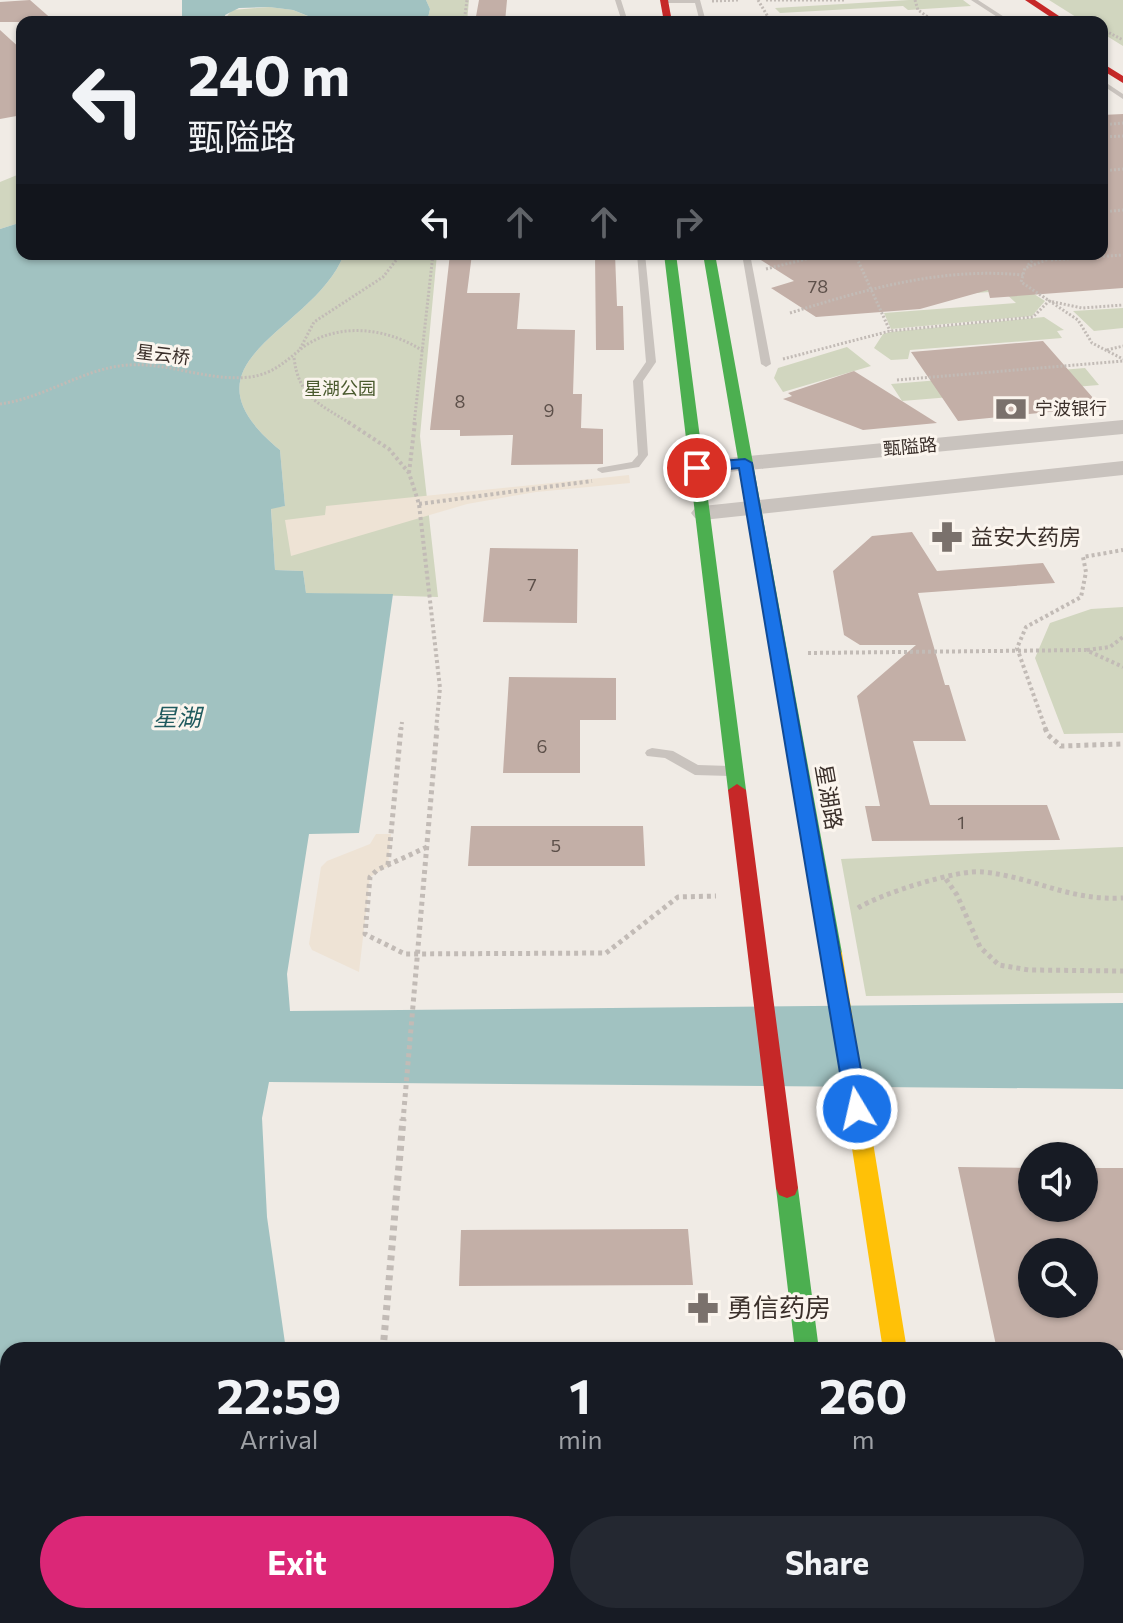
<!DOCTYPE html>
<html lang="en">
<head>
<meta charset="utf-8">
<style>
  body { margin:0; font-family:Commissioner,"Noto Sans SC",sans-serif; background:#242831; color:#f1f3f6; height:100vh; display:flex; flex-direction:column; font-size:30px; white-space:nowrap }
  * { box-sizing:border-box; margin:0 }
  p { font-size:26px; color:#9ea1a6 }
  .icon { flex:none; width:44px; height:44px; fill:none; stroke:currentColor; stroke-width:2; stroke-linecap:round; stroke-linejoin:round }
  .map { position:relative; flex:1; overflow:hidden }
  .details { position:absolute; left:0px; top:1342px; width:1124px; height:282px; display:flex; flex-direction:column; background:#171b24; border-radius:24px 24px 0 0; box-shadow:0 2px 6px #0004 }
  .details>* { flex:none }
  .hud { position:absolute; left:16px; top:16px; width:1092px; height:244px; border-radius:16px; box-shadow:0 2px 6px #0004; background:#171b24; color:#f1f3f6; overflow:hidden }
  .controls { position:absolute; left:1018px; top:1142px; display:grid; gap:16px }
  .controls a { display:grid; place-items:center; width:80px; height:80px; border-radius:50%; background:#171b24; box-shadow:0 2px 6px #0004; font-size:40px }
  .pin { position:absolute; display:grid; place-items:center; width:68px; height:68px; color:#fff; margin:-34px; border:4px solid #fff; border-radius:50%; box-shadow:0 2px 8px #0007 }
  .me { position:absolute; width:88px; margin:-44px; rotate:351deg; stroke-linejoin:round; filter:drop-shadow(0 0 6px #0008) }
  .turn { display:flex; align-items:center; gap:28px; height:168px; padding:0 40px; font-size:36px }
  .turn .icon { width:104px; height:104px; stroke-width:2.5 }
  .turn b { display:block; font-size:56px; line-height:68px }
  .lanes { display:flex; align-items:center; height:76px; padding:0 40px; background:#0003; justify-content:center; gap:40px; direction:ltr }
  .lanes .off { opacity:.35 }
  .eta { display:flex; justify-content:space-evenly; align-items:center; height:136px; text-align:center }
  .eta b { font-size:48px; font-weight:700; line-height:56px }
  .button { display:flex; gap:16px; margin-top:auto; padding:16px 40px }
  .button a { flex:1; height:92px; border-radius:48px; background:#db2777; color:#fff; font-size:32px; font-weight:700; line-height:92px; text-align:center }
  .button a+a { background:#242831; color:#f1f3f6 }
  .map>svg:first-child { display:block }
  .green { fill:#d1d6bf }
  .plaza { fill:#eee3d5 }
  .water { fill:#a1c2c1 }
  .building { fill:#c3afa7; fill-rule:evenodd }
  .lines { fill:none; stroke-linecap:round; stroke-linejoin:round }
  .path-far3 { stroke:#c2bbb6; stroke-width:3; stroke-dasharray:2 2; stroke-linecap:butt }
  .path-far2 { stroke:#c2bbb6; stroke-width:4; stroke-dasharray:3 3; stroke-linecap:butt }
  .path-far1 { stroke:#c2bbb6; stroke-width:5; stroke-dasharray:4 4; stroke-linecap:butt }
  .path { stroke:#c2bbb6; stroke-width:7; stroke-dasharray:5 5; stroke-linecap:butt }
  .lane { fill:#c9c3be; fill-rule:evenodd }
  .street { fill:#c9c3be; fill-rule:evenodd }
  .fast { fill:#4caf50; fill-rule:evenodd }
  .slow { fill:#ffc107; fill-rule:evenodd }
  .jam { fill:#c62828; fill-rule:evenodd }
  .route { fill:#1a73e8; stroke:#114b97; stroke-width:2 }
  .labels { text-anchor:middle; stroke-width:6; stroke-linejoin:round; paint-order:stroke }
  .number-label { font-size:18px; fill:#5d504a }
  .far-street-label { font-size:18px; fill:#3b302b; stroke:#fbf5ee }
  .far-park-label { font-size:18px; fill:#4a5a2e; stroke:#fbf5ee }
  .far-poi-label { font-size:18px; fill:#3b302b; stroke:#fbf5ee; text-anchor:start }
  .poi-label { font-size:22px; fill:#3b302b; stroke:#fbf5ee; text-anchor:start }
  .street-label { font-size:22px; fill:#3b302b; stroke:#fbf5ee }
  .water-label { font-size:24px; font-style:italic; fill:#1f5a5e; stroke:#fbf5ee }
  .near-poi-label { font-size:26px; fill:#3b302b; stroke:#fbf5ee; text-anchor:start }
</style>
</head>
<body>
<div class="map">
<svg width="1123" height="1623" viewBox="0 0 1123 1623">
  <rect width="100%" height="100%" fill="#f0ebe5"/>
  <path class="green" d="M426,0H469L467,22H427L430,9Z
    M909,0H963L971,6L908,10L903,6L780,13L775,8Z
    M1049,0H1123V46L1102,33V22H1084Z
    M269,7L293,10L322,22L224,20L232,10Z
    M22,173V222L0,229V182Z
    M344,254H437L420,436L438,597L306,593L303,571L275,570L271,508L285,506L280,450C170,360 315,332 344,254Z
    M1017,283L1045,301L1032,316L891,329L884,313L1016,303L1003,291L882,300Z
    M1123,308V328L1094,331L1073,311Z
    M1044,317L1064,330L1057,331L1062,338L910,350L908,359L891,360L874,348L883,334L890,332Z
    M847,347L871,366L783,392L774,378L778,368Z
    M1085,368L1099,385L902,401L891,384Z
    M1123,607V733L1064,734L1035,658L1050,623L1091,609Z
    M1123,847V993L866,996L841,859Z"/>
  <path class="plaza" d="M629,475L630,483L536,492L467,504L291,556L285,520L325,515L326,506Z
    M376,834H391L388,866L370,877L359,972L312,950L309,944L321,867L327,861L370,844Z
    M0,1554H8V1616H136L135,1623H0Z"/>
  <path class="water" d="M182,0H426L430,9L427,22H323L293,10L269,7L239,8L225,15L226,22H182Z
    M22,222V254H344C315,332 170,360 280,450L285,506L271,509L275,570L303,571L306,593L393,594L359,833L309,834L287,974L290,1011L1123,1003V1089L269,1082L262,1118L267,1217L286,1350H8V1540H0V229Z
    M142,1616H280L279,1623H141Z"/>
  <path class="building" d="M30,0L55,22H0V2Z
    M479,0H507L505,22H475Z
    M0,30L22,50V115L0,119Z
    M1123,114V288L990,298L988,290L920,309L816,317L771,288L794,281L753,255L1102,254V115Z
    M450,254H472L467,293H520L517,329L575,330L573,394H582L581,428L603,429V464L511,465L513,435L460,436V430H430Z
    M595,254H615L617,306H623L624,350H596Z
    M1043,341L1101,407L958,421L911,352Z
    M854,371L937,423L863,430L783,399L792,396L788,393Z
    M912,532L937,571L1043,563L1055,583L918,593L945,685H949L966,741H913L930,805H1047L1060,840L872,841L865,806H880L857,696L916,645H860L844,635L833,571L872,536Z
    M490,548L578,549L577,623L483,622Z
    M509,677L616,678V720H580V773H503Z
    M471,826H643L645,866H468Z
    M958,1167L1032,1168V1208H1084V1168H1123V1350H997ZM1032,1252H1084V1304H1032Z
    M688,1229L693,1285L459,1286L461,1230Z"/>
  <g class="lines">
    <path class="path-far3" d="M758,0L771,22
      M766,0H846
      M915,0L918,10L935,22
      M712,1L739,0
      M464,22L467,0
      M746,22L770,19
      M893,22L930,19
      M1102,29L1123,40
      M1102,125L1123,123
      M1102,137L1123,136
      M1102,171L1123,169
      M1102,212L1123,210
      M411,254L432,259
      M855,254L890,331
      M1062,254L1025,268L1021,282L1078,320L1092,343L1123,359
      M1051,260L1123,255
      M1028,265L1039,254
      M766,269L826,254
      M790,313C867,289 941,267 1023,275
      M300,349L314,322L383,277L401,254
      M1107,350L1123,346
      M294,358C299,398 320,404 351,424
      M783,359L890,331L1033,317L1049,301L1082,308L1123,305
      M897,380L1123,361
      M0,404C45,398 84,368 128,365C169,362 209,382 250,377C273,374 286,361 302,348C338,321 388,328 423,351
      M414,424L433,254"/>
    <path class="path-far2" d="M348,422L389,449L409,473L419,504L440,688L436,730
      M409,473L415,422
      M419,504L592,481
      M1087,650L1110,647L1123,637
      M808,653L1086,650L1123,667
      M401,730L402,722
      M1046,730L1017,648L1026,627L1081,597L1086,572L1083,557L1123,550"/>
    <path class="path-far1" d="M1045,728L1048,735L1061,746L1123,744
      M427,847L377,870L370,877L365,934L405,954L606,953L678,897L716,896
      M388,865L401,728
      M946,879L957,895L980,947L999,965L1029,970L1123,971
      M858,908C880,894 958,869 983,872C1034,877 1068,901 1123,898
      M403,1121L437,728"/>
    <path class="path" d="M383,1350L403,1119
      M361,1616V1623"/>
    <path class="lane" d="M615,0H621L628,22H622Z
      M663,0H700L706,22H700L695,3H665Z
      M971,0H978L1012,22H1005Z
      M1102,80L1123,94V99L1102,85Z
      M637,254H645L656,362L643,381L648,455L639,467L602,473L597,470L598,468L632,462L638,455L633,381L646,362Z
      M742,254H750L771,364L766,367L761,364Z
      M652,748L673,751L698,765L730,766L737,771L730,776L695,775L665,758L647,756L645,753L647,750Z"/>
    <path class="street" d="M1123,420V434L697,475L689,473L686,468L689,463L697,461Z
      M1123,461V475L703,520L695,518L691,513L695,508L703,506Z"/>
    <path class="fast" d="M664,254H676L746,790L737,796L728,790Z
      M703,254H715L842,953L839,958H825L822,953Z
      M787,1178L795,1181L798,1188L819,1350H795L776,1188L779,1181Z"/>
    <path class="slow" d="M832,945L839,948L842,953L907,1350H883L822,953L825,948Z
      M826,1616H854L855,1623H827Z
      M924,1616H952L953,1623H925Z"/>
    <path class="jam" d="M660,0H668L672,22H664Z
      M1025,0H1035L1068,22H1058Z
      M1102,63L1123,76V83L1102,70Z
      M737,784L746,790L798,1188L795,1195L787,1198L779,1195L776,1188L728,790Z"/>
  </g>
  <path class="route" d="M745,459L752,463L868,1109L865,1116L857,1118L849,1116L846,1109L739,468L697,472L690,468L697,463Z"/>
  <defs>
    <symbol id="bank-bare" viewBox="-9 -9 18 18"><path d="M-6-4H6V4H-6ZM0-2.3a2.3 2.3 0 1 0 0 4.6a2.3 2.3 0 1 0 0-4.6Z" fill="#7a716c" stroke="#fbf5ee" stroke-width="2.5" paint-order="stroke"/></symbol>
    <symbol id="pharmacy-bare" viewBox="-9 -9 18 18"><path d="M-2-6h4v4h4v4h-4v4h-4v-4h-4v-4h4Z" fill="#7a716c" stroke="#fbf5ee" stroke-width="2.5" paint-order="stroke"/></symbol>
  </defs>
  <g fill-rule="evenodd">
    <use href="#bank-bare" x="989" y="387" width="44" height="44"/>
    <use href="#pharmacy-bare" x="925" y="515" width="44" height="44"/>
    <use href="#pharmacy-bare" x="681" y="1286" width="44" height="44"/>
  </g>
  <g class="labels">
    <g class="number-label">
      <text x="818" y="293">78</text>
      <text x="460" y="408">8</text>
      <text x="549" y="417">9</text>
      <text x="532" y="591">7</text>
      <text x="542" y="753">6</text>
      <text x="961" y="829">1</text>
      <text x="556" y="852">5</text>
    </g>
    <g class="far-street-label">
      <text transform="translate(163 355) rotate(7)" y="6">星云桥</text>
      <text transform="translate(910 447) rotate(-5)" y="6">甄隘路</text>
    </g>
    <g class="far-park-label">
      <text x="340" y="395">星湖公园</text>
    </g>
    <g class="far-poi-label">
      <text x="1035" y="415">宁波银行</text>
    </g>
    <g class="poi-label">
      <text x="971" y="545">益安大药房</text>
    </g>
    <g class="street-label">
      <text transform="translate(829 797) rotate(80)" y="8">星湖路</text>
    </g>
    <g class="water-label">
      <text x="177" y="726">星湖</text>
    </g>
    <g class="near-poi-label">
      <text x="727" y="1317">勇信药房</text>
    </g>
  </g>
</svg>
<div class="controls">
<a><svg class="icon" aria-label="sound" viewBox="0 0 24 24"><path d="M4 9h4l5-4v14l-5-4H4zM17 9q2 3 0 6"/></svg></a>
<a><svg class="icon" aria-label="search" viewBox="0 0 24 24"><circle cx="10" cy="10" r="6"/><path d="M15 15l6 6"/></svg></a>
</div>
<div class="pin" style="left:697px;top:468px;background:#d93025"><svg class="icon" aria-label="arrive" viewBox="0 0 24 24"><path d="M6 21V4h12l-3 4 3 4H6"/></svg></div>
<svg class="me" style="left:857px;top:1109px" viewBox="-20 -20 40 40"><circle r="17" fill="#1a73e8" stroke="#fff" stroke-width="3"/><path d="M0-11L8 9 0 5-8 9z" fill="#fff"/></svg>
<div class="hud">
<div class="turn"><svg class="icon" aria-label="left" viewBox="0 0 24 24"><path d="M17 20v-9H6M10 6l-5 5 5 5"/></svg><div><b>240 m</b>甄隘路</div></div>
<div class="lanes"><svg class="icon" aria-label="left" viewBox="0 0 24 24"><path d="M17 20v-9H6M10 6l-5 5 5 5"/></svg><svg class="icon off" aria-label="ahead" viewBox="0 0 24 24"><path d="M12 20V5M6 11l6-6 6 6"/></svg><svg class="icon off" aria-label="ahead" viewBox="0 0 24 24"><path d="M12 20V5M6 11l6-6 6 6"/></svg><svg class="icon off" aria-label="right" viewBox="0 0 24 24"><path d="M7 20v-9h11M14 6l5 5-5 5"/></svg></div>
</div>
<section class="details">
<div class="eta">
<div><b>22:59</b><p>Arrival</p></div>
<div><b>1</b><p>min</p></div>
<div><b>260</b><p>m</p></div>
</div>
<div class="button"><a>Exit</a><a>Share</a></div>
</section>
</div>
</body>
</html>
